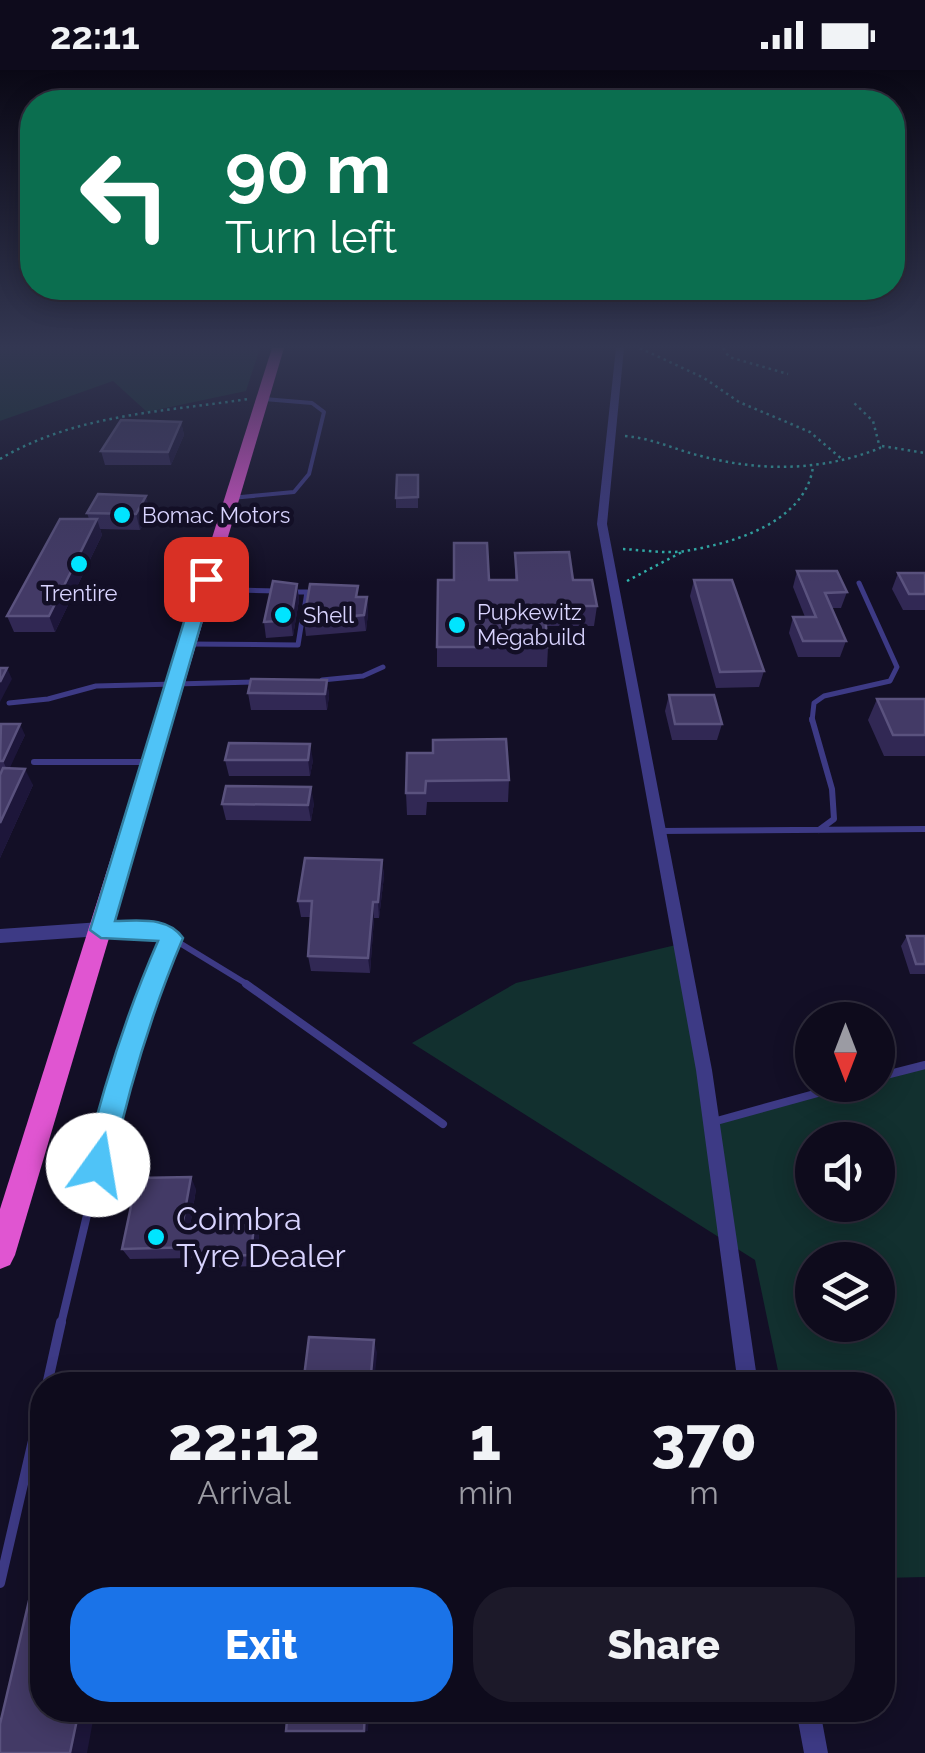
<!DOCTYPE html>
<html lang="en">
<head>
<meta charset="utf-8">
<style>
  body { margin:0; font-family:Raleway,sans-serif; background:#1c1929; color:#f1f3f6; height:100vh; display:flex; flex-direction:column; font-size:38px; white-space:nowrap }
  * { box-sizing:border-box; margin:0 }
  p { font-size:32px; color:#9b9ba3 }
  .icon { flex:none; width:55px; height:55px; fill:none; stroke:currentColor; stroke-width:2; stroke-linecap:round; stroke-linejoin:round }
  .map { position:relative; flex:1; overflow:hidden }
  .drawer { position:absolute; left:30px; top:1302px; width:865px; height:350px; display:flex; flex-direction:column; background:#0e0b1c; border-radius:40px; box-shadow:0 5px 25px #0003,0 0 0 2px #2e2b3b }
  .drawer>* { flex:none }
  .guide { position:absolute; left:20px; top:20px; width:885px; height:210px; border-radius:40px; box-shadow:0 5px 25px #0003,0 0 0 2px #2e2b3b; background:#0b6e4f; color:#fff; overflow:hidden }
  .needle { width:65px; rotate:180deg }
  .tools { position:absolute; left:795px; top:932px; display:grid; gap:20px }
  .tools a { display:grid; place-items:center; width:100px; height:100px; border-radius:50%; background:#0e0b1c; box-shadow:0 5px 25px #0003,0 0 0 2px #2e2b3b; font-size:50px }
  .pin { position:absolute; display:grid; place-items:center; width:85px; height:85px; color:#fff; margin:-42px; border-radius:20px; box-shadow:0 5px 15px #0006 }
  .me { position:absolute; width:110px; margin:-55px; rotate:13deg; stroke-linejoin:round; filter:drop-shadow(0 0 8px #0008) }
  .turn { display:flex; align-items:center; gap:35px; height:210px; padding:0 40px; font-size:45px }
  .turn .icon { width:130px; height:130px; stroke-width:2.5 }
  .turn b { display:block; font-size:70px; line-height:85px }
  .eta { display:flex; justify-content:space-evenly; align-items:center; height:170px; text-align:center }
  .eta b { font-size:60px; font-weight:800; line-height:70px }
  .cta { display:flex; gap:20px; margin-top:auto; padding:20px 40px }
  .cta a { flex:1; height:115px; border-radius:40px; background:#1a73e8; color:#fff; font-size:40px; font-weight:800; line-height:115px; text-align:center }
  .cta a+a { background:#1c1929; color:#f1f3f6 }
  .status { display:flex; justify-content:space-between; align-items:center; height:70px; padding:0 50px; background:#0e0b1c; direction:ltr }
  .status svg { height:28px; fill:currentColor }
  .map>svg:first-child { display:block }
  .green { fill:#12302f; fill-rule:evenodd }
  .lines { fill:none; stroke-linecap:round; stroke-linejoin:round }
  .path { stroke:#2fb8b0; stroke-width:2.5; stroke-dasharray:2.5 4; stroke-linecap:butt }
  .service-far4 { stroke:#3d3a85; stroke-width:4 }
  .service-far3 { stroke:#3d3a85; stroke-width:5 }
  .service-far2 { stroke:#3d3a85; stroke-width:6 }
  .service-far1 { stroke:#3d3a85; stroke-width:8 }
  .service { stroke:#3d3a85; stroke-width:10 }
  .minor { fill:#3d3a85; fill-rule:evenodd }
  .tertiary { fill:#3d3a85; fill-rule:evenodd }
  .trunk { fill:#e055d1; fill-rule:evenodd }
  .wall { fill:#312854 }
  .shaded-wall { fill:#1d163a }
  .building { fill:#433a66; stroke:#5a527e; stroke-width:2.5 }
  .route { fill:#4fc3f7; stroke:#337fa1; stroke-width:2.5 }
  .poi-dot { fill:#00e5ff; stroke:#130f26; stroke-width:4 }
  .labels { text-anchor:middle; stroke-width:9; stroke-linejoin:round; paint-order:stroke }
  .far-poi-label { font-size:22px; fill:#d9d4ff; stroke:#130f26; text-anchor:start }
  .near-poi-label { font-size:32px; fill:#d9d4ff; stroke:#130f26; text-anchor:start }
</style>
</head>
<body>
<div class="status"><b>22:11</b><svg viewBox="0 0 49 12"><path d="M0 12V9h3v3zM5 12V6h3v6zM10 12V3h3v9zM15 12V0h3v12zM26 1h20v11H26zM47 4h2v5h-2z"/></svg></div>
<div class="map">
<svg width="925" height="1683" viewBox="0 0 925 1683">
  <rect width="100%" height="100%" fill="#130f26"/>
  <path class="green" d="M0,278H260L246,321L147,342L113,311L0,351Z
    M680,874L712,1053L847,1015H878V1007L925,995V1507L883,1508L882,1315H781L755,1190L412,973L516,913ZM812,1070H878V1135H812ZM812,1190H878V1255H812Z"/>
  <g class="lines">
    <path class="path" d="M640,278L704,308L739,332L810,362L843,390
      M723,278L729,287L788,304
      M625,366C652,368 676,380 701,386C761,402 823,401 880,378L873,351L853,332
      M882,376L925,383
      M0,389C76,344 163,342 248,329
      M623,479C643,480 666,484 685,481C735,473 805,452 813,397
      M627,511L682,482"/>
    <path class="service-far4" d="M231,428L294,422L309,404L324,342L312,333L264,329"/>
    <path class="service-far3" d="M207,510L238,520L277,521
      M290,522H307L304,541
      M189,574L298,575L302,550
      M322,610L363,606L383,597
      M9,633L48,629L96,616L254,612
      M812,651L814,633L824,626L890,611L897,597L859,513"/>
    <path class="service-far2" d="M812,649L832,719L834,749L819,760
      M34,692H146
      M660,761L925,759
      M104,860L160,861L250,916
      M152,916L171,867"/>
    <path class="service-far1" d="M246,914L443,1054
      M878,1007L925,995
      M713,1052L847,1015
      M61,1254L114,1032L153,914"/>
    <path class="service" d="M47,1315L61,1252
      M0,1513L42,1332"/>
    <path class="minor" d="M616,278H624L607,454L712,1000L758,1315H738L696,1000L597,454Z
      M796,1640H820L828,1683H804Z"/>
    <path class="tertiary" d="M101,852L107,854L110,859L107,864L101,866L0,873V859Z"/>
    <path class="trunk" d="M272,278H284L15,1185L10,1195L0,1199V1139Z"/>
  </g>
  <path class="wall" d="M181,352L184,365L171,395H105L101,381Z
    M418,405V438H396V428Z
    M150,441L140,460L100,459L102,465L55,562H14L7,546L89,449L87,443Z
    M515,483L573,510L597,536L594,556H546L548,577L547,597H437V577L454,510H515Z
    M797,501L847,522L841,538H832L846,571L840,587H798L789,563L793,547H805L793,517Z
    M898,503H925V540H903L892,519Z
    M694,510L764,601L759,617L716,618L690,526Z
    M297,514L299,530L293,566L266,568L264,552Z
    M359,527H367L368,543L366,561L306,566L304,550Z
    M327,610L329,626L327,640H251L248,623Z
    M669,625L722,654L717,670H672L665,641Z
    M877,629H925V686H884L868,650Z
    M0,655L25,665L9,698L33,715L0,788V705L2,702L0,701Z
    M433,683L509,710L508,732H427L426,745H407L406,723Z
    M225,690H313L310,706H229Z
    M314,733L311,751L226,750L222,734Z
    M382,790L384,806L379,848H374L370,903L311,901L308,886L311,847H301L298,831Z
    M907,866H925V904H910L901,876Z
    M196,1119L190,1157L254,1155L259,1166L255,1196L203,1198L198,1188L130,1189L122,1179Z"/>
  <path class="shaded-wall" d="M181,352L184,365L171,395L168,382Z
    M146,426L150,441L140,460L136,444Z
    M97,449L102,465L55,562L49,546Z
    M297,514L299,530L293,566L291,550Z
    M367,527L368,543L366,561L364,545Z
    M7,598L12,609L0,632V612Z
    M327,610L329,626L327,640L325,624Z
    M20,654L25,665L8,702L3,691Z
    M310,674L313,690L310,706L308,690Z
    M25,699L33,715L0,788V753Z
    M311,717L314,733L311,751L308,735Z
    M382,790L384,806L379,848L378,832Z
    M373,832L374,848L370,903L368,888Z
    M191,1107L196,1119L188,1168L182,1157Z
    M254,1155L259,1166L255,1196L251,1185Z
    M374,1270L377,1283L374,1315H370Z
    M79,1640H95L87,1683H70Z
    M365,1640H369L368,1661H364Z"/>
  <path class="building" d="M121,350L181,352L168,382L101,381Z
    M397,405H418V427L396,428Z
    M98,424L146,426L136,444L87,443Z
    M60,449H97L49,546H7Z
    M454,473H487L489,510H517L515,483L569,482L573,510H592L597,536H544L548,577H437L438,510H454Z
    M797,501H837L847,522L825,523L846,571H803L793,547H816Z
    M898,503H925V524H909Z
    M694,510H732L764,601L720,602Z
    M273,511L297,514L291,550L264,552Z
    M310,514L358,516L356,527H367L364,545L304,550Z
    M0,598H7L0,612Z
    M251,609L327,610L325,624L248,623Z
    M669,625H714L722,654H675Z
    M877,629H925V665H893Z
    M1,654H20L3,691H0Z
    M506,669L509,710L426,711L425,723H406L407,683H433V670Z
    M229,673L310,674L308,690H225Z
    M3,698L25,699L0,753V705Z
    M226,716L311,717L308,735L222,734Z
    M305,788L382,790L378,832H373L368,888L308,886L312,831H298Z
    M907,866H925V894H916Z
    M191,1107L182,1157L254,1155L251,1185L197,1187L198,1177L122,1179L137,1108Z
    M309,1267L374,1270L370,1315H303Z
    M208,1312V1315H174Z
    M42,1360V1405L35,1406Z
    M32,1518H42V1640H79L70,1683H0V1654Z
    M288,1640H365L364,1661H286Z"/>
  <linearGradient id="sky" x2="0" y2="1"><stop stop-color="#0a0815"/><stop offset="0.54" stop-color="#333752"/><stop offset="1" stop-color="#333752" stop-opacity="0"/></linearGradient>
  <rect width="925" height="513" fill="url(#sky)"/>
  <path class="route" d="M206,504L214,509L115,851C139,851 168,846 183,868C152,941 129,1017 112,1095L108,1104L98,1108L88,1104L84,1095C103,1018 126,944 158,871L101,868L90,860L197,509Z"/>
  <g class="poi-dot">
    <circle cx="122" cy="445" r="10"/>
    <circle cx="79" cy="494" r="10"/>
    <circle cx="283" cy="545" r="10"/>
    <circle cx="457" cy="555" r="10"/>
    <circle cx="156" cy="1167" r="10"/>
  </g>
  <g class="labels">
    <g class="far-poi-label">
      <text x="142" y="453">Bomac Motors</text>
      <text x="79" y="531" text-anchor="middle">Trentire</text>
      <text x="477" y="550">Pupkewitz<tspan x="477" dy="25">Megabuild</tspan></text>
      <text x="303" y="553">Shell</text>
    </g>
    <g class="near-poi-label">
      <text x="176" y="1160">Coimbra<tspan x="176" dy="37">Tyre Dealer</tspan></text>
    </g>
  </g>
</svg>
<div class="tools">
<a><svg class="needle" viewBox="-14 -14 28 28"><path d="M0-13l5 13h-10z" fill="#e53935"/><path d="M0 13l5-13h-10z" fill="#9b9ba3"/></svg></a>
<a><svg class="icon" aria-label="sound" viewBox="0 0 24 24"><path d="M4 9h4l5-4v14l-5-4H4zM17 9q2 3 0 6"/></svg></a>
<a><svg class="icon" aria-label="layers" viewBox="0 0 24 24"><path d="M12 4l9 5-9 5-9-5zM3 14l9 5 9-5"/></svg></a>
</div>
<div class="pin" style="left:206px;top:509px;background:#d93025"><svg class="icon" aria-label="arrive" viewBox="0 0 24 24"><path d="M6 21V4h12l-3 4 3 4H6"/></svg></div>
<svg class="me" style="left:98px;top:1095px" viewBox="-20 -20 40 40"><circle r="19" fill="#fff"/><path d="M0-13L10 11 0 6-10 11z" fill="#4fc3f7"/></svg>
<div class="guide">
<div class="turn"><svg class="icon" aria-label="left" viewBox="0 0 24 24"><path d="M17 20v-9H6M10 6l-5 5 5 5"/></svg><div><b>90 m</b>Turn left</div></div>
</div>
<section class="drawer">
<div class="eta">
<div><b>22:12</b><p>Arrival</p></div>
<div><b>1</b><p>min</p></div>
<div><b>370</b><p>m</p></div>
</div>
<div class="cta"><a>Exit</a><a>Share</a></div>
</section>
</div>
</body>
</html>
